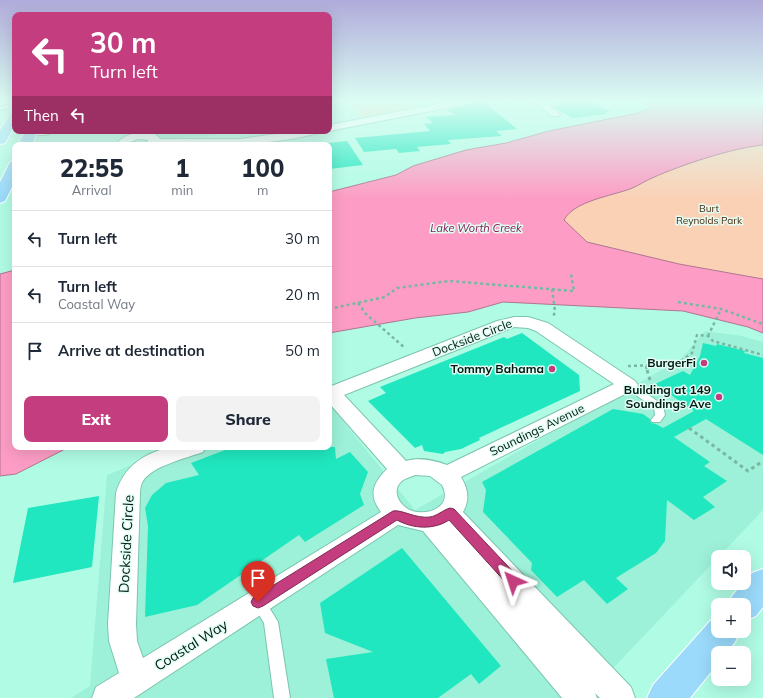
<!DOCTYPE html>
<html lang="en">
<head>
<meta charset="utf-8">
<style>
  body { margin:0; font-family:Mulish,sans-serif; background:#f2f2f3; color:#1f2937; height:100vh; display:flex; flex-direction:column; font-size:15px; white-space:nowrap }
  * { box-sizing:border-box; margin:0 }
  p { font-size:13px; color:#747a83 }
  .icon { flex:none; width:22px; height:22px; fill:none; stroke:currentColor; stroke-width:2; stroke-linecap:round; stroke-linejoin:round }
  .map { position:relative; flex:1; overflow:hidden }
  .sheet { position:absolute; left:12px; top:142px; width:320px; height:308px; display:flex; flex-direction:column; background:#fff; border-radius:8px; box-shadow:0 4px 16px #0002 }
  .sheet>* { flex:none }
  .top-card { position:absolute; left:12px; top:12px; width:320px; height:122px; border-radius:8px; box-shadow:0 4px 16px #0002; background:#c33d7f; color:#fff; overflow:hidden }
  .controls { position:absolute; left:711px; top:550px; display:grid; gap:8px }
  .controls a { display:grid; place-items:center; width:40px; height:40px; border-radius:8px; background:#fff; box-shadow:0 4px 16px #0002; font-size:20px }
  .pin { position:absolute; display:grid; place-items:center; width:34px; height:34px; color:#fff; margin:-41px -17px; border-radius:50% 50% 50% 0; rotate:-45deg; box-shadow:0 0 4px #0007 }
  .pin .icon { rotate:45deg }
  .me { position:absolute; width:44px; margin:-22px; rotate:318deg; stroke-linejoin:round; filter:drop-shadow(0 0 3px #0008) }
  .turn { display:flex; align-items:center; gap:14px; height:84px; padding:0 12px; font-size:18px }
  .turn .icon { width:52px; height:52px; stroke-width:2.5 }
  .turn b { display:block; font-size:28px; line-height:34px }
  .then { display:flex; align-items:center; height:38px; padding:0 12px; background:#0003; gap:8px; font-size:15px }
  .eta { display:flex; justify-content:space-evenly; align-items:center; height:68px; text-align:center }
  .eta b { font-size:24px; font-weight:800; line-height:28px }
  .cta { display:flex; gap:8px; margin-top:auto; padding:8px 12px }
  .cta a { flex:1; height:46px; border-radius:8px; background:#c33d7f; color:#fff; font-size:16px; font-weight:800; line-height:46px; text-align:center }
  .cta a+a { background:#f2f2f3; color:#1f2937 }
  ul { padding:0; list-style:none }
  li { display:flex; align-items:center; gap:12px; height:56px; padding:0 12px; border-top:1px solid #e0e1e3 }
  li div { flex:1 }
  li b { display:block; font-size:15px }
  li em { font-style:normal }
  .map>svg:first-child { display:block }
  .built { fill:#9df1d8 }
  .green { fill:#fbd1b6 }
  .water { fill:#fd9dc5; stroke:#b1758f }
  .building { fill:#20e7bf }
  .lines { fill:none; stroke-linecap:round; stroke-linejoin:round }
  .service-casing { stroke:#7cc5af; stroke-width:2 }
  .minor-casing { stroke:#7cc5af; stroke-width:2 }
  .primary-casing { stroke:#fff; stroke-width:2 }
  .path-far1 { stroke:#7ab6a4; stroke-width:2.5; stroke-dasharray:3 3; stroke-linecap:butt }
  .path { stroke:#7ab6a4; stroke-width:3; stroke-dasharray:3.5 3.5; stroke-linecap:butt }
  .service { fill:#fff; fill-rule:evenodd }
  .minor { fill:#fff; fill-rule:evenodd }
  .primary { fill:#9bdafb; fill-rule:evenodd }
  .route { fill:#c33d7f; stroke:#7f2853 }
  .poi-dot { fill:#c33d7f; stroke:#e1fdf4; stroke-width:1.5 }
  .labels { text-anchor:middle; stroke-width:3; stroke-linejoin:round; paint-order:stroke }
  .far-park-label { font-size:10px; fill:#471f00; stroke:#e1fdf4 }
  .far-water-label { font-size:11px; font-style:italic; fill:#851d54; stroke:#e1fdf4 }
  .street-label { font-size:12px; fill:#001912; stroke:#e1fdf4 }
  .poi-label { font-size:12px; font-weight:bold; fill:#001912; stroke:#e1fdf4; text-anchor:end }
  .near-street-label { font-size:14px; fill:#001912; stroke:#e1fdf4 }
</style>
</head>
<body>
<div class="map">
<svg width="763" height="698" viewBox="0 0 763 698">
  <rect width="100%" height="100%" fill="#b0fbe4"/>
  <path class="built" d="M329,100H342L349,110L329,113Z
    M138,131H233L209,136L152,139Z
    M705,331L742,336L763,342V510L585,698H71L90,686L107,475L176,447H329V404L415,510L681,359Z"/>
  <path class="green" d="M347,100H411L420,107L363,117Z
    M763,145V279L679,264L587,242L563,220C575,200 611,197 631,189C638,186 645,181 652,178C681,165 732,148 763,145Z"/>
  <path class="water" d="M640,100H763V145C732,148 681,165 652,178C645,181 638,186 630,189C611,196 574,201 564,220L587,242L679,264L763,279V333L748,327L683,311L503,302L468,312L415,318L329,333V192L396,175L413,166L466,150L506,143L549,131L638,113L650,108Z
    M15,270V447H69L16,474L0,476V274Z"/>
  <path class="building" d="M478,100H481L517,129L496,131L502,136L448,140L451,144L417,147L420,151L399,153L396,149L364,152L355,138L430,131L424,124L433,123L426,117L456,115L446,110L472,104Z
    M553,100H588L611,112H605L607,114L572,118L553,107L562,106Z
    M347,141L363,165L329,169V143Z
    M522,333L579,375L580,391L479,438L480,440L461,449L445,452L443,454L424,451L422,445L415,448L368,401L386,393L380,387L504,337L507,339Z
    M703,343L716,346L717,344L745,351L744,353L763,358V455L706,419L674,437L710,462L704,466L727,481L703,497L715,507L694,520L667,500L665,541L656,553L616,578L628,589L607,604L584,580L557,597L531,570L532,563L483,512L486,490L482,482L613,409L643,414L650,419L651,423L656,424L663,428L694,411L655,384L683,371L690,375L700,356Z
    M233,447H335L336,459L350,452L368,472L360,494L364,505L305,542L299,535L197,605L145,617L148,526L145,508L152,495L166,483L199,475L191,463Z
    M99,496L92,567L13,583L28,508Z
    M402,548L501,666L479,684L471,674L438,698H334L326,659L373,652L325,633L320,603Z"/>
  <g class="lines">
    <defs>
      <path id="service" d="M15,103V106L0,110V107Z
        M628,382L631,383L663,405L665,415L660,422H652L651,420L655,415L654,408L625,387L623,385Z
        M259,597L264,599L278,622L290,698H274L264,623L252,603L254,599Z"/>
      <path id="minor" d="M459,100H477L472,103L329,131V125Z
        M532,100H542L560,114L558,116H552Z
        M27,131H54C49,136 34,136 27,134Z
        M299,131H320L319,133C261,148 202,145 143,145L149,140L138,139L130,142L129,143L130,145H120L118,142C125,133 153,127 160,139H240Z
        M514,317H528L548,323L635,381L638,385L635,389L461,477C468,489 470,499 463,512L631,687L635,698H600L595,693L597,698H562L423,531L398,525L134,698H92L96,687L119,673L109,641L108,624L116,493C124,466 144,453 171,447C182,445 195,447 206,447L203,452C187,458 152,466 143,481C141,484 140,489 140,493L136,624L137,641L143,658L381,512C368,495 373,483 387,469L329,403V387L497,321ZM514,327L528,328L536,331L614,384L447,465C434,460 419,457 406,461L344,395ZM415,475L430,476L442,485C453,506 430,516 412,511C399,506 390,490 403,480C406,478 411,477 415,475Z"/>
      <path id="primary" d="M15,111V125L5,143L0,144V130L11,113Z
        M25,131H37L32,145H18Z
        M15,161V181L5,201L0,203V182L10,162Z
        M763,569V607L756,616L744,621V605H728L732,596L752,573Z
        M718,617V631H740L735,642L726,653H718V663L690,698H647L653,685L711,620Z"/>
    </defs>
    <use href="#service" class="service-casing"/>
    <use href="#minor" class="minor-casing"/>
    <use href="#primary" class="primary-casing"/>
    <path class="path-far1" d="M552,289L555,311L553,318
      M678,302L721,309L763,324
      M358,303L366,314L405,348
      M329,309L385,297L397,288L449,281L574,291L571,274
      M708,336L721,309
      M628,366L677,364L692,353L697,335L708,336L713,341L763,355
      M646,366L647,371"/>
    <path class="path" d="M647,370L652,387
      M689,428L748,471L763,461"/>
    <use href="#service" class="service"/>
    <use href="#minor" class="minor"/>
    <use href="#primary" class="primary"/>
  </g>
  <linearGradient id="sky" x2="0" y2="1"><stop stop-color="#b0abda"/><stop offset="0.51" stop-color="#dbfdf3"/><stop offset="1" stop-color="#dbfdf3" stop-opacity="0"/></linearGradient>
  <rect width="763" height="198" fill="url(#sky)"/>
  <path class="route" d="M450,508L454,509L518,577L519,581L518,585L513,587L508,585L449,520C434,530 413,529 397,520L263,606L258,608L253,606L251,602L253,598L393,511C401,509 416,519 430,517C437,516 443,510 450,508Z"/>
  <g class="poi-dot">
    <circle cx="704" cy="363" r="4"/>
    <circle cx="552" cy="369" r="4"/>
    <circle cx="719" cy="397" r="4"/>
  </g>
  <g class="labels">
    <g class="far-park-label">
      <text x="709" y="212">Burt<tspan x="709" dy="12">Reynolds Park</tspan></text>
    </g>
    <g class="far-water-label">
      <text x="476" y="232">Lake Worth Creek</text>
    </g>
    <g class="street-label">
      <text transform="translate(472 338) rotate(-21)" y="4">Dockside Circle</text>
      <text transform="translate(537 430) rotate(-26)" y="4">Soundings Avenue</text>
    </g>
    <g class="poi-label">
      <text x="696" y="367">BurgerFi</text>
      <text x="544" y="373">Tommy Bahama</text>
      <text x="711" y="394">Building at 149<tspan x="711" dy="14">Soundings Ave</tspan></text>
    </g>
    <g class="near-street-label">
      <text transform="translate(126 544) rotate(-87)" y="5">Dockside Circle</text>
      <text transform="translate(191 645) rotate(-32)" y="5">Coastal Way</text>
    </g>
  </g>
</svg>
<div class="controls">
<a><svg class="icon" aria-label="sound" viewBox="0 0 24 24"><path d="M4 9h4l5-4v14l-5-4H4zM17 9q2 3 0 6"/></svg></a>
<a>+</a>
<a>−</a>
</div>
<div class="pin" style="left:258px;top:602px;background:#d93025"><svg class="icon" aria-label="arrive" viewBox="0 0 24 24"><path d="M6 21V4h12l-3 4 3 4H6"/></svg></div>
<svg class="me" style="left:513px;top:581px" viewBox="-20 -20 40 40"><path d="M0-17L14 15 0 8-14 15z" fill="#c33d7f" stroke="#fff" stroke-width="4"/></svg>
<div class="top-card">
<div class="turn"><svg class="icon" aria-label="left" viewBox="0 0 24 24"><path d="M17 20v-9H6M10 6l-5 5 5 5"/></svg><div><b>30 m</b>Turn left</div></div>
<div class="then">Then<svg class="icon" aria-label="left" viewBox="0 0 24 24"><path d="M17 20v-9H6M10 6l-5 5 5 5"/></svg></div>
</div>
<section class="sheet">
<div class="eta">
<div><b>22:55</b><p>Arrival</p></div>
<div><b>1</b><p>min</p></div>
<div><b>100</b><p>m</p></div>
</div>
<ul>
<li><svg class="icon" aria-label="left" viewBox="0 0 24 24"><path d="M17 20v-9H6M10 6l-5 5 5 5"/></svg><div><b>Turn left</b></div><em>30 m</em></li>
<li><svg class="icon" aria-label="left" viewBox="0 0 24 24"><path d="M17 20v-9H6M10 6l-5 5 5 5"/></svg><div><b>Turn left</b><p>Coastal Way</p></div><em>20 m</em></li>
<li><svg class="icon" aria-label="arrive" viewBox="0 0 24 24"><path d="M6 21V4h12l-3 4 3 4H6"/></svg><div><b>Arrive at destination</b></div><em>50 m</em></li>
</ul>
<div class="cta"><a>Exit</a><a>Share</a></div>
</section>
</div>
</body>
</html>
